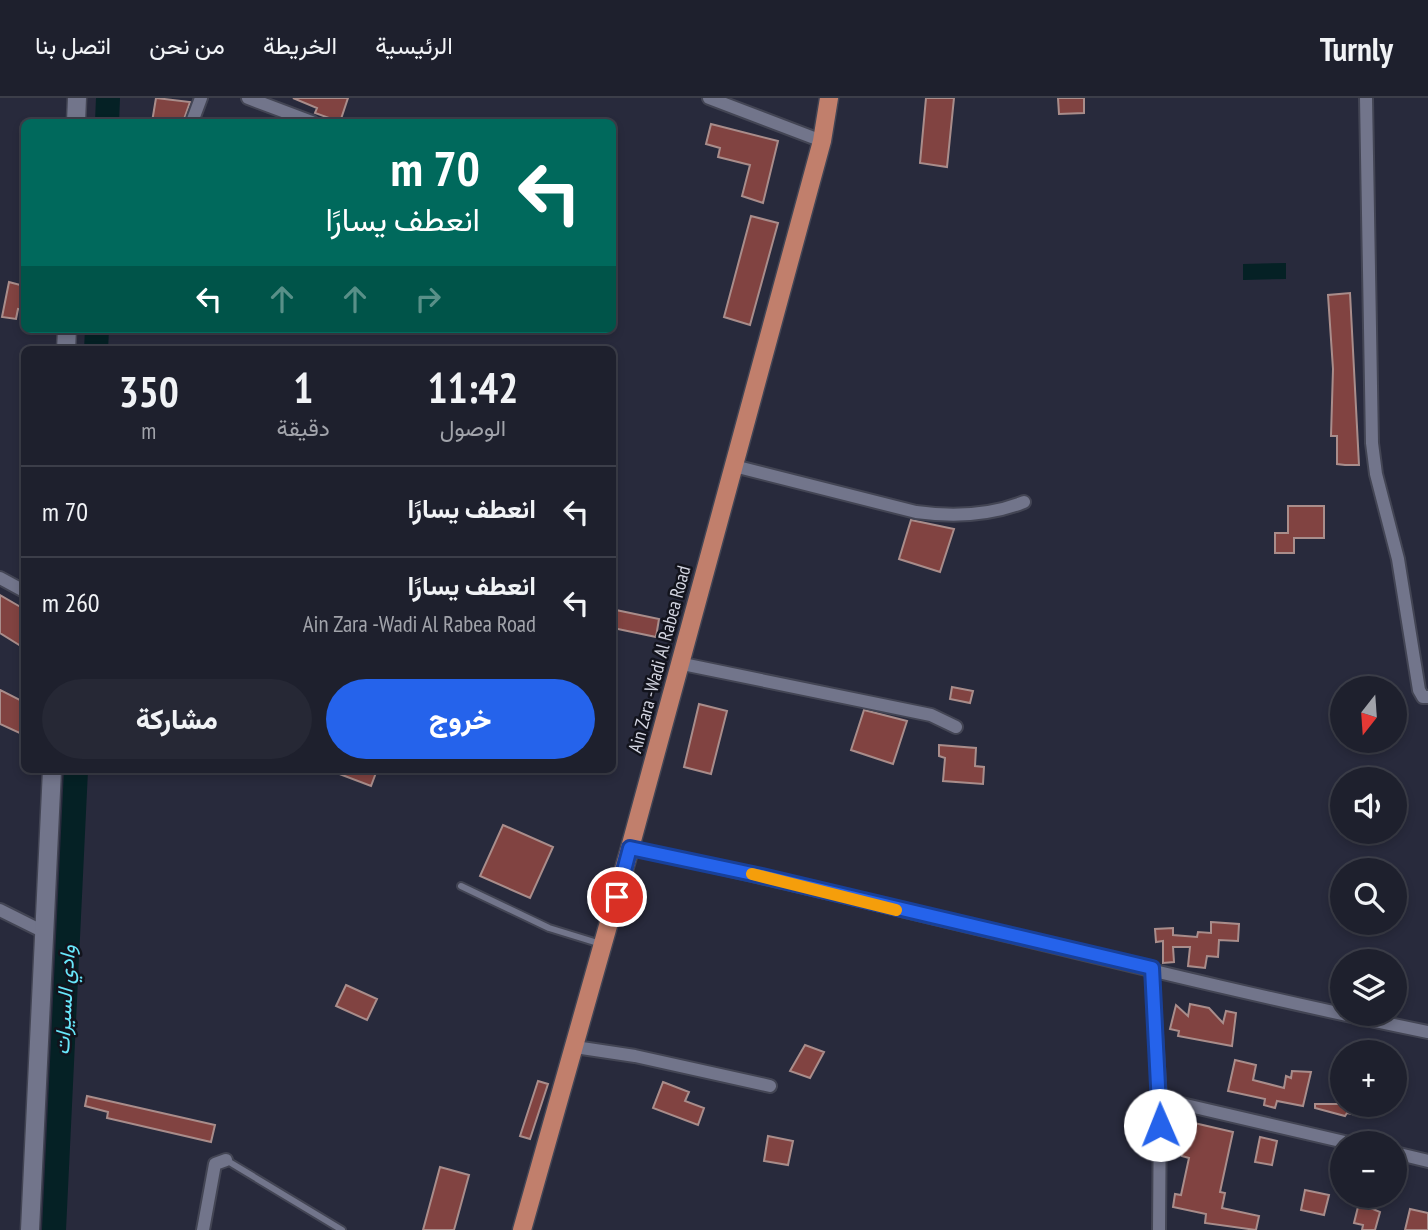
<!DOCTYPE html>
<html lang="ar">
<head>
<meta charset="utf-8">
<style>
  body { margin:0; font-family:"PT Sans Narrow",Vazirmatn,sans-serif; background:#262835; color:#f1f3f6; direction:rtl; height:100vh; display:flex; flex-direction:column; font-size:26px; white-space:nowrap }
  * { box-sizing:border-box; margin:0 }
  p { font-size:23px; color:#a1a3aa }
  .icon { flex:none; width:38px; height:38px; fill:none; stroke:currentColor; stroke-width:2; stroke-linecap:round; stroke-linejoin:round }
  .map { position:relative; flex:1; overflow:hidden; direction:ltr }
  .sheet { position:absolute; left:21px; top:248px; width:595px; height:427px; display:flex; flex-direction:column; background:#1e202d; border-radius:10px; box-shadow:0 4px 10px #0003,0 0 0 2px #3c3e49; direction:rtl }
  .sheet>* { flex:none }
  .banner { position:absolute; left:21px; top:21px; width:595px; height:214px; border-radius:10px; box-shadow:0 4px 10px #0003,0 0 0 2px #3c3e49; direction:rtl; background:#00695c; color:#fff; overflow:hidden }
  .needle { width:46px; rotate:197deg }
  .controls { position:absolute; left:1330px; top:578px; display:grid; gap:14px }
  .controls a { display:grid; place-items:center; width:77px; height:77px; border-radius:50%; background:#1e202d; box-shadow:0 4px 10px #0003,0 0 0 2px #3c3e49; font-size:35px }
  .pin { position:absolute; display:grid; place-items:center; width:60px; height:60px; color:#fff; margin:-30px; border:4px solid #fff; border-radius:50%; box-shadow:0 2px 7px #0007 }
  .me { position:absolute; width:77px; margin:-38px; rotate:359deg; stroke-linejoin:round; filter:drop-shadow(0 0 5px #0008) }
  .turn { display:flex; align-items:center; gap:24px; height:147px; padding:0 21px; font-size:32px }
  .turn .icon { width:91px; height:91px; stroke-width:2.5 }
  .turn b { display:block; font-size:49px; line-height:60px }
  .lanes { display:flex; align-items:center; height:66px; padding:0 21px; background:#0003; justify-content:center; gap:35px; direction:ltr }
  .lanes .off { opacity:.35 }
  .eta { display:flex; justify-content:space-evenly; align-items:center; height:119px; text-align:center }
  .eta b { font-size:42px; font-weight:800; line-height:49px }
  .action { display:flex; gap:14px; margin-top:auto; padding:14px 21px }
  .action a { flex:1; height:80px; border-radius:42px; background:#2563eb; color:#fff; font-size:28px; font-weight:800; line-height:80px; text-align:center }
  .action a+a { background:#262835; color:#f1f3f6 }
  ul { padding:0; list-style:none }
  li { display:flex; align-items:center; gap:21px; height:91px; padding:0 21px; border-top:2px solid #3c3e49 }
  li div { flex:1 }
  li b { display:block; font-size:26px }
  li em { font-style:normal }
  header { display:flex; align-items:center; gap:42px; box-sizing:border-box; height:98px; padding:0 35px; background:#1e202d; border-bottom:2px solid #3c3e49 }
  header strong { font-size:33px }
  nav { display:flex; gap:38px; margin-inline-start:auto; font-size:24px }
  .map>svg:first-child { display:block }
  .water { fill:#052125 }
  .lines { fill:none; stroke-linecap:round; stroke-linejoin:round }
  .river { stroke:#052125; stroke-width:24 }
  .building { fill:#814341; stroke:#a98d8b; stroke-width:2 }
  .service-casing { stroke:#434554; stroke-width:10 }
  .minor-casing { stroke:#434554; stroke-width:16 }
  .secondary-casing { stroke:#434554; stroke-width:21 }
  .primary-casing { stroke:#434554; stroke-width:21 }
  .service { stroke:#72758b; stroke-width:6 }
  .minor { stroke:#72758b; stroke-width:12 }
  .secondary { stroke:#72758b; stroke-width:18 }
  .primary { stroke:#c17f6c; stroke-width:18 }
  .route-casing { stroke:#184099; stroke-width:18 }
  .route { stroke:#2563eb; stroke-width:12 }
  .slow { stroke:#f59e0b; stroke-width:12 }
  .labels { text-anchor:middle; stroke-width:5; stroke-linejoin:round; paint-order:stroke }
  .street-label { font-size:19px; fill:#d3d5e1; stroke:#12131c }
  .water-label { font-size:21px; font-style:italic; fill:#68e7fb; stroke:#12131c }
</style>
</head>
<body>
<header>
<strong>Turnly</strong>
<nav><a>الرئيسية</a><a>الخريطة</a><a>من نحن</a><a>اتصل بنا</a></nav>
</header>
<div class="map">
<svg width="1428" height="1132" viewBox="0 0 1428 1132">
  <rect width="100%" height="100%" fill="#282a3c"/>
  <path class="water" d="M1286,165V181L1243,182V166Z"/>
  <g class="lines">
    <path class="river" d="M107,24L108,0
      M96,252L97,231
      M54,1132L76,672"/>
  </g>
  <path class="building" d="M156,0L190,4L183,24H152Z
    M293,0H348L340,24L315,15L317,10Z
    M926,0H954L947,69L920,65Z
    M1058,0H1084V15L1059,16Z
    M711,26L778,43L763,105L742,98L750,67L718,59L720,50L706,46Z
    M751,118L778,125L750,227L724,219Z
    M9,184L24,188V212L18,211L16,221L2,219Z
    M1350,195L1359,367H1345L1337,366V338H1331L1333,271L1328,197Z
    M1288,408H1324V440H1294V455H1275V435H1288Z
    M911,422L954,431L940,474L899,461Z
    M0,497L24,511V550L0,535Z
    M616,512L659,521L656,539L613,530Z
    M952,589L973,593L970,605L950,601Z
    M0,592L24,604V637L0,626Z
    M699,606L727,613L711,676L684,669Z
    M864,612L907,623L893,666L851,652Z
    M939,647L976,650L975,668L984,669L983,686L943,683L945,660L939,658Z
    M329,672H377L371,688Z
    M503,727L553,749L530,800L480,778Z
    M1211,824L1239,826L1238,843L1219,842L1218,859L1207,858L1205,870L1188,868L1190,849H1173L1174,864L1163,865V843L1156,844L1155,831L1173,830V837L1197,839L1198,834L1211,835Z
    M346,887L377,901L367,922L336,908Z
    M1190,906L1209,910L1223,925L1226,913L1236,915L1232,948L1178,938L1179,933L1170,931L1176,907L1188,918Z
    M805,947L824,954L810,980L790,973Z
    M1235,962L1256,967L1253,982L1284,990L1286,978L1291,980L1292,973L1311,974L1303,1008L1277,1003L1275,1010L1264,1007L1265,1001L1228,993Z
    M538,983L548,986L530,1041L520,1038Z
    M663,984L689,994L685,1003L704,1010L698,1027L653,1010Z
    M87,998L215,1027L211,1044L107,1020L108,1014L85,1008Z
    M1315,1006H1363L1361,1018L1347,1015L1345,1018L1315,1010Z
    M1190,1024L1233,1034L1220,1094L1225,1095L1222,1110L1259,1118L1256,1132L1205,1125L1206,1116L1173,1109L1175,1096L1181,1097L1189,1060L1182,1058Z
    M768,1038L793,1043L788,1067L764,1063Z
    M1260,1039L1277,1043L1272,1067L1255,1064Z
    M440,1069L469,1077L454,1132H423Z
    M1305,1092L1329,1097L1324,1117L1301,1112Z
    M1359,1105L1380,1114L1375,1132H1362L1363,1127L1354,1125Z
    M1410,1111L1428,1115V1132H1405Z"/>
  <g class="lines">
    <defs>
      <path id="service" d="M461,788L549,830L601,846
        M226,1062L342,1132"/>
      <path id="minor" d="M248,0L312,24
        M709,0L822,43
        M1366,0L1372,345L1376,376L1398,461L1419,592L1423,599H1428
        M192,24L201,0
        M734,368L916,414C953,419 989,418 1024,404
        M0,480L24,493
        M678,565L931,617L956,629
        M630,750C897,806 1161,880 1428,934
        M0,812L46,835
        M1152,870L1160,1001L1349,1045
        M575,949L635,958L770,988
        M1395,1055L1428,1063
        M203,1132L215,1066L226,1062
        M1159,1132L1160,1001"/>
      <path id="secondary" d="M76,24L77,0
        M66,252L67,231
        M30,1132L52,672"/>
      <path id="primary" d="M522,1132L630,750L822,43L829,0"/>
    </defs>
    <use href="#service" class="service-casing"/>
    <use href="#minor" class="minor-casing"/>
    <use href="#secondary" class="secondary-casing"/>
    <use href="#primary" class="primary-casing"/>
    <use href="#service" class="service"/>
    <use href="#minor" class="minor"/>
    <use href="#secondary" class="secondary"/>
    <use href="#primary" class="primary"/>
  </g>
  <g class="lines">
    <defs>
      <path id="route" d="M617,799L630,750L762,778L1152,870L1160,1027"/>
    </defs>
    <use href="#route" class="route-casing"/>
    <use href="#route" class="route"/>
    <path class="slow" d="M752,776L896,812"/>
  </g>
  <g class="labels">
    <g class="street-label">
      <text transform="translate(659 561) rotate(-75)" y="7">Ain Zara -Wadi Al Rabea Road</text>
    </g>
    <g class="water-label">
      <text transform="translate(65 902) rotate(-87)" y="7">وادي السيرات</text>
    </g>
  </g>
</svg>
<div class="controls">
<a><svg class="needle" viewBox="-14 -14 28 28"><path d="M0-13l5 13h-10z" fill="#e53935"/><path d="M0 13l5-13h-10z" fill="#a1a3aa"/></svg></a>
<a><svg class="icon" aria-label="sound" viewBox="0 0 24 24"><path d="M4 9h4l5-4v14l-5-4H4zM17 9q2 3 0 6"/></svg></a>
<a><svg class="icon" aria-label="search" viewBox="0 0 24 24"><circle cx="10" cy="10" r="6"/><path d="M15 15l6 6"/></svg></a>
<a><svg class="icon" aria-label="layers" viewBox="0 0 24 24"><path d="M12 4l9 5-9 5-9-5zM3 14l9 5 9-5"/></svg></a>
<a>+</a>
<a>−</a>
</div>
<div class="pin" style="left:617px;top:799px;background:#d93025"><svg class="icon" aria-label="arrive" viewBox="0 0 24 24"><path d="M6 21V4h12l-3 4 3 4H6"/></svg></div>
<svg class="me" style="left:1160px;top:1027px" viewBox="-20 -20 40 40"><circle r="19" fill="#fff"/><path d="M0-13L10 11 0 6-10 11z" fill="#2563eb"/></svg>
<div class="banner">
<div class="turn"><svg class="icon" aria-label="left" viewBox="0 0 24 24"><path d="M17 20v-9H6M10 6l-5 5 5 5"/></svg><div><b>70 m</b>انعطف يسارًا</div></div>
<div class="lanes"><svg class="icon" aria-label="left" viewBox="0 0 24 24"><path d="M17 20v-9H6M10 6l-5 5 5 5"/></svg><svg class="icon off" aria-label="ahead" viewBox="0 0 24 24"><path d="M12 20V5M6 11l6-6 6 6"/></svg><svg class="icon off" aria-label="ahead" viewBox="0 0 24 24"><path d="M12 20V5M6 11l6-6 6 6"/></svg><svg class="icon off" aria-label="right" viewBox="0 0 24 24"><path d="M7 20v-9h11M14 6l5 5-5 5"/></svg></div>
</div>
<section class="sheet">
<div class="eta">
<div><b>11:42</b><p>الوصول</p></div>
<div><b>1</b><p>دقيقة</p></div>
<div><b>350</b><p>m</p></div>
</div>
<ul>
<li><svg class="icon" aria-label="left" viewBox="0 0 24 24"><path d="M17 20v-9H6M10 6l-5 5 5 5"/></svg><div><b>انعطف يسارًا</b></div><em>70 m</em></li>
<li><svg class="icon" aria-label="left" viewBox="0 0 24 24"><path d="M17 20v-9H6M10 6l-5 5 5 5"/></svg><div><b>انعطف يسارًا</b><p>Ain Zara -Wadi Al Rabea Road</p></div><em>260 m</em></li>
</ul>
<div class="action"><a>خروج</a><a>مشاركة</a></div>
</section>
</div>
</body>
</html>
